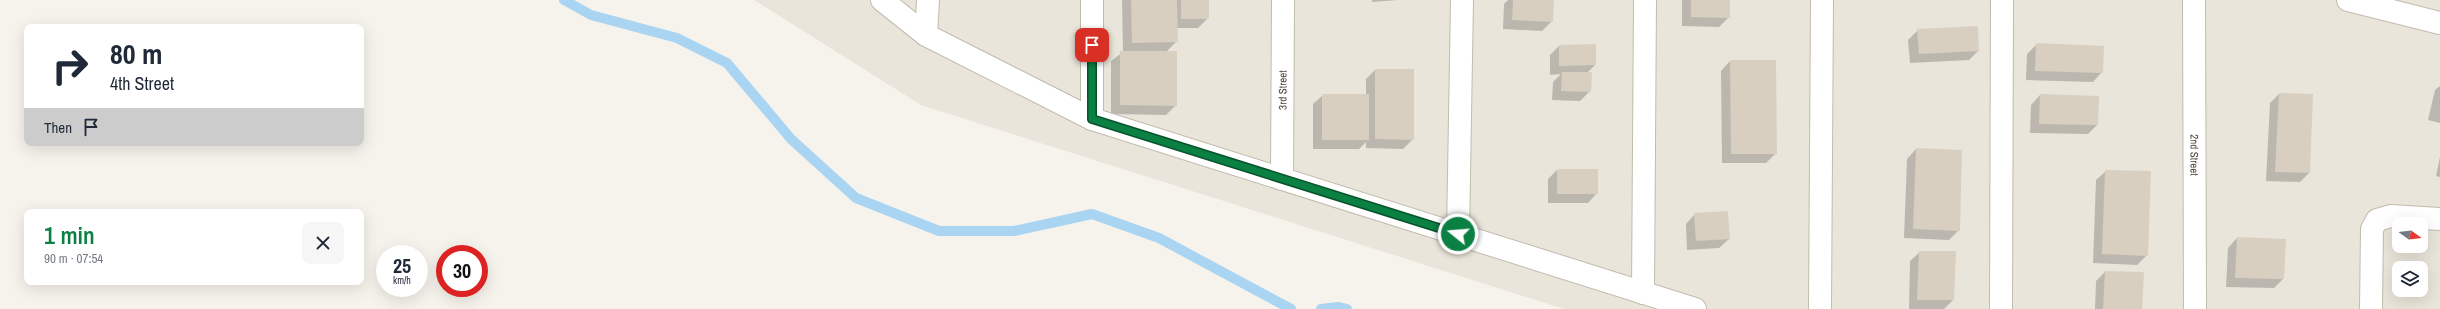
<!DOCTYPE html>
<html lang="en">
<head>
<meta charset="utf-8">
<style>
  body { margin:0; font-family:"Archivo Narrow",sans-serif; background:#f6f6f7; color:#1f2937; height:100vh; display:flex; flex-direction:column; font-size:15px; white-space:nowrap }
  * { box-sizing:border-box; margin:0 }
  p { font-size:13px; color:#747a83 }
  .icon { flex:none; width:22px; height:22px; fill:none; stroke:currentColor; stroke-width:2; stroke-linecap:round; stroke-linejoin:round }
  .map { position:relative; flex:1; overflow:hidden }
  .side { position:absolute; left:24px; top:209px; width:340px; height:76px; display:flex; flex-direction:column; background:#fff; border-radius:8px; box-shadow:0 4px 16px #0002 }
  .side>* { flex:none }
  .banner { position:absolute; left:24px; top:24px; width:340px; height:122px; border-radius:8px; box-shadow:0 4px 16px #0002; background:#fff; color:#1f2937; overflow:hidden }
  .needle { width:26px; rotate:105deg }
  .buttons { position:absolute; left:2392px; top:217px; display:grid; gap:8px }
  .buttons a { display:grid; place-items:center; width:36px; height:36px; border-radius:8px; background:#fff; box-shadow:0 4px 16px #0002; font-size:20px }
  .speed { position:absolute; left:376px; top:245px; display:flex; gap:8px; font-size:20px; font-weight:700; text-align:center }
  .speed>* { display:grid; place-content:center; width:52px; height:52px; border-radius:50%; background:#fff; box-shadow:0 4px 16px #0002; line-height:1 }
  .speed small { font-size:10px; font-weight:400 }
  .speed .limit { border:6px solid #d22; background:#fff; color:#111 }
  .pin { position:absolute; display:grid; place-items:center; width:34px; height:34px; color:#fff; margin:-17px; border-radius:8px; box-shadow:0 2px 6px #0006 }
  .me { position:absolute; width:44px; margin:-22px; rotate:287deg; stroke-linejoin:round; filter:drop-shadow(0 0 3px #0008) }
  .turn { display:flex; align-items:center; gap:14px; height:84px; padding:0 20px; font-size:18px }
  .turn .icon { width:52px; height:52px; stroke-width:2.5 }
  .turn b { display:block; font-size:28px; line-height:34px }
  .then { display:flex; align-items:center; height:38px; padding:0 20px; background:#0003; gap:8px; font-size:15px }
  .round { display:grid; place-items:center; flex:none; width:42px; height:42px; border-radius:8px; background:#f6f6f7 }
  .headline { display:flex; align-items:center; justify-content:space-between; height:68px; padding:0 20px }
  h1 { font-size:24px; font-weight:600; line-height:30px; color:#0b8043 }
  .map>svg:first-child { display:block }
  .residential { fill:#eae5da; fill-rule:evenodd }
  .shadow { fill:#0003 }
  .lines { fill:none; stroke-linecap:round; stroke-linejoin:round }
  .stream { stroke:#a9d4f2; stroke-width:10 }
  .building { fill:#d8cfc1 }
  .minor-casing { stroke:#c2bbae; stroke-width:24 }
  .minor { stroke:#fff; stroke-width:22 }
  .route-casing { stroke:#07532c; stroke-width:10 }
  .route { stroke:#0b8043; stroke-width:7 }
  .labels { text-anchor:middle; stroke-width:3; stroke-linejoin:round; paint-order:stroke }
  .street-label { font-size:11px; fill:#4b4439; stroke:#fff }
</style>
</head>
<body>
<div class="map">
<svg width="2440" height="309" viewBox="0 0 2440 309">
  <rect width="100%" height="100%" fill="#f6f3ec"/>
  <path class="residential" d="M754,0H2440V309H1564L921,105ZM2399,224H2421V246H2399ZM2399,268H2421V290H2399Z"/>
  <path class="shadow" d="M1122,0H1208V18L1198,28H1176L1177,41L1166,52L1176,105L1166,115L1111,114V61L1123,52Z
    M1372,0H1398L1372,2Z
    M1508,0H1553L1552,21L1542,31L1503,29L1504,4Z
    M1682,0H1729V17L1719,27L1682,26Z
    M1918,30L1978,51L1969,60L1910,63L1908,40Z
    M2037,44L2102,72L2093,82L2026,80L2027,54Z
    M1559,46L1595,65L1587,73L1590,91L1580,101L1552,100L1553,82L1561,74L1550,75V55Z
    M1730,61L1776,153L1766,163H1722L1721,71Z
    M1375,70L1413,139L1403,149L1366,148V142L1359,149H1313V104L1323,95H1366V79Z
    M2440,86V123L2428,120L2435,90Z
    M2279,94L2309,173L2300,182L2266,181L2270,103Z
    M2040,95L2098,97L2097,125L2088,134L2030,133L2031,105Z
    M1916,149L1959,230L1949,240L1904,238L1907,159Z
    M2440,157V177L2436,176Z
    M1557,170L1597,193L1588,203H1548V179Z
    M2106,171L2147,255L2137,265L2093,263L2096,180Z
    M1695,214L1729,239L1719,248L1687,250L1686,224Z
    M2237,238L2285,240L2283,279L2274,288L2226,287L2228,248Z
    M1920,252L1953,300L1944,309H1909L1910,261Z
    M2105,272L2141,309H2095L2096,281Z"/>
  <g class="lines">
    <path class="stream" d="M564,0L591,15L677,38L727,63L791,139L856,198L939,231H1014L1092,214L1159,238L1291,309
      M1321,309L1339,307L1347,309"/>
  </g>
  <path class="building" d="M1131,0H1177L1178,42L1132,43Z
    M1181,0H1209V19H1181Z
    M1513,0H1554L1553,22L1512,20Z
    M1691,0H1730V18L1691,17Z
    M1978,26L1979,51L1919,54L1917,29Z
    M2036,43L2104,46L2103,73L2035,71Z
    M1596,44V65L1559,66V45Z
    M1120,51H1177V106L1120,105Z
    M1730,60H1776L1777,154H1731Z
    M1375,69H1414V140L1375,139Z
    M1562,72H1592L1591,92L1561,91Z
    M2279,93L2313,94L2310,173L2275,172Z
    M1322,94H1369V140H1322Z
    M2040,94L2099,96L2098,125L2039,124Z
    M1916,148L1962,150L1960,231L1913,229Z
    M1557,169H1598V194H1557Z
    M2105,170L2151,171L2148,256L2102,254Z
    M1728,211L1730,239L1696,241L1694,213Z
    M2237,237L2286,239L2284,279L2235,278Z
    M1919,251H1956L1954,300H1917Z
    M2105,271L2144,272L2142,309H2103Z"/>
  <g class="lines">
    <defs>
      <g id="minor">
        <path d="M882,0L926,35L1092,119L1695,309"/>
        <path id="s1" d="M2194,0L2195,309"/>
        <path d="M2348,0L2440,23"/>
        <path d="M926,35L928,0"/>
        <path d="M1092,119V0"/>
        <path id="s2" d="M1282,179L1283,0"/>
        <path d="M1458,234L1462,0"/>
        <path d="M1643,293L1645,0"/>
        <path d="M1820,309L1822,0"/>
        <path d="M2001,309L2002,0"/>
        <path d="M2371,309L2372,229L2377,220L2391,216L2440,219"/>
      </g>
    </defs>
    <use href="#minor" class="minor-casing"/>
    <use href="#minor" class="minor"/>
  </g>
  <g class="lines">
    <defs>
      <path id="route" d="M1092,45V119L1458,234"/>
    </defs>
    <use href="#route" class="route-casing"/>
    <use href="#route" class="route"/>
  </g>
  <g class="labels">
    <g class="street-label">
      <text dy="4" stroke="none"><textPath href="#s2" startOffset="89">3rd Street</textPath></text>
      <text dy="4" stroke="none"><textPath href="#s1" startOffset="155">2nd Street</textPath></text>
    </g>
  </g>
</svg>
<div class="buttons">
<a><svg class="needle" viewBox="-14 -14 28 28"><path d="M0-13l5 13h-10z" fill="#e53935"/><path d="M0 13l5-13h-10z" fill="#747a83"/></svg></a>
<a><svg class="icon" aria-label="layers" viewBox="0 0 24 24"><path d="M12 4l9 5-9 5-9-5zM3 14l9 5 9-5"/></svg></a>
</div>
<div class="speed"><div>25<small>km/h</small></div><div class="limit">30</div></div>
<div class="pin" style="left:1092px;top:45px;background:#d93025"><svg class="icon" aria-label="arrive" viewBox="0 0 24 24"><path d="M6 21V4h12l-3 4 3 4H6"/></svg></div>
<svg class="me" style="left:1458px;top:234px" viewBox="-20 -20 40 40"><circle r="17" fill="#0b8043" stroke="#fff" stroke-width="3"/><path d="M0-11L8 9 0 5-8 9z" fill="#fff"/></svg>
<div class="banner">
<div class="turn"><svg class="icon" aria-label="right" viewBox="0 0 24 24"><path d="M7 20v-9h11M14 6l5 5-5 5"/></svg><div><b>80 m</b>4th Street</div></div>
<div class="then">Then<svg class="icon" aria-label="arrive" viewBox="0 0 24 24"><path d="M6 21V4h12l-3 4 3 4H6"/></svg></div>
</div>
<section class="side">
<div class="headline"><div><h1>1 min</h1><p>90 m · 07:54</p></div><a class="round"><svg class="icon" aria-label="close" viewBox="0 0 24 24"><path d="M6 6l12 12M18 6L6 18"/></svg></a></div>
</section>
</div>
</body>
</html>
